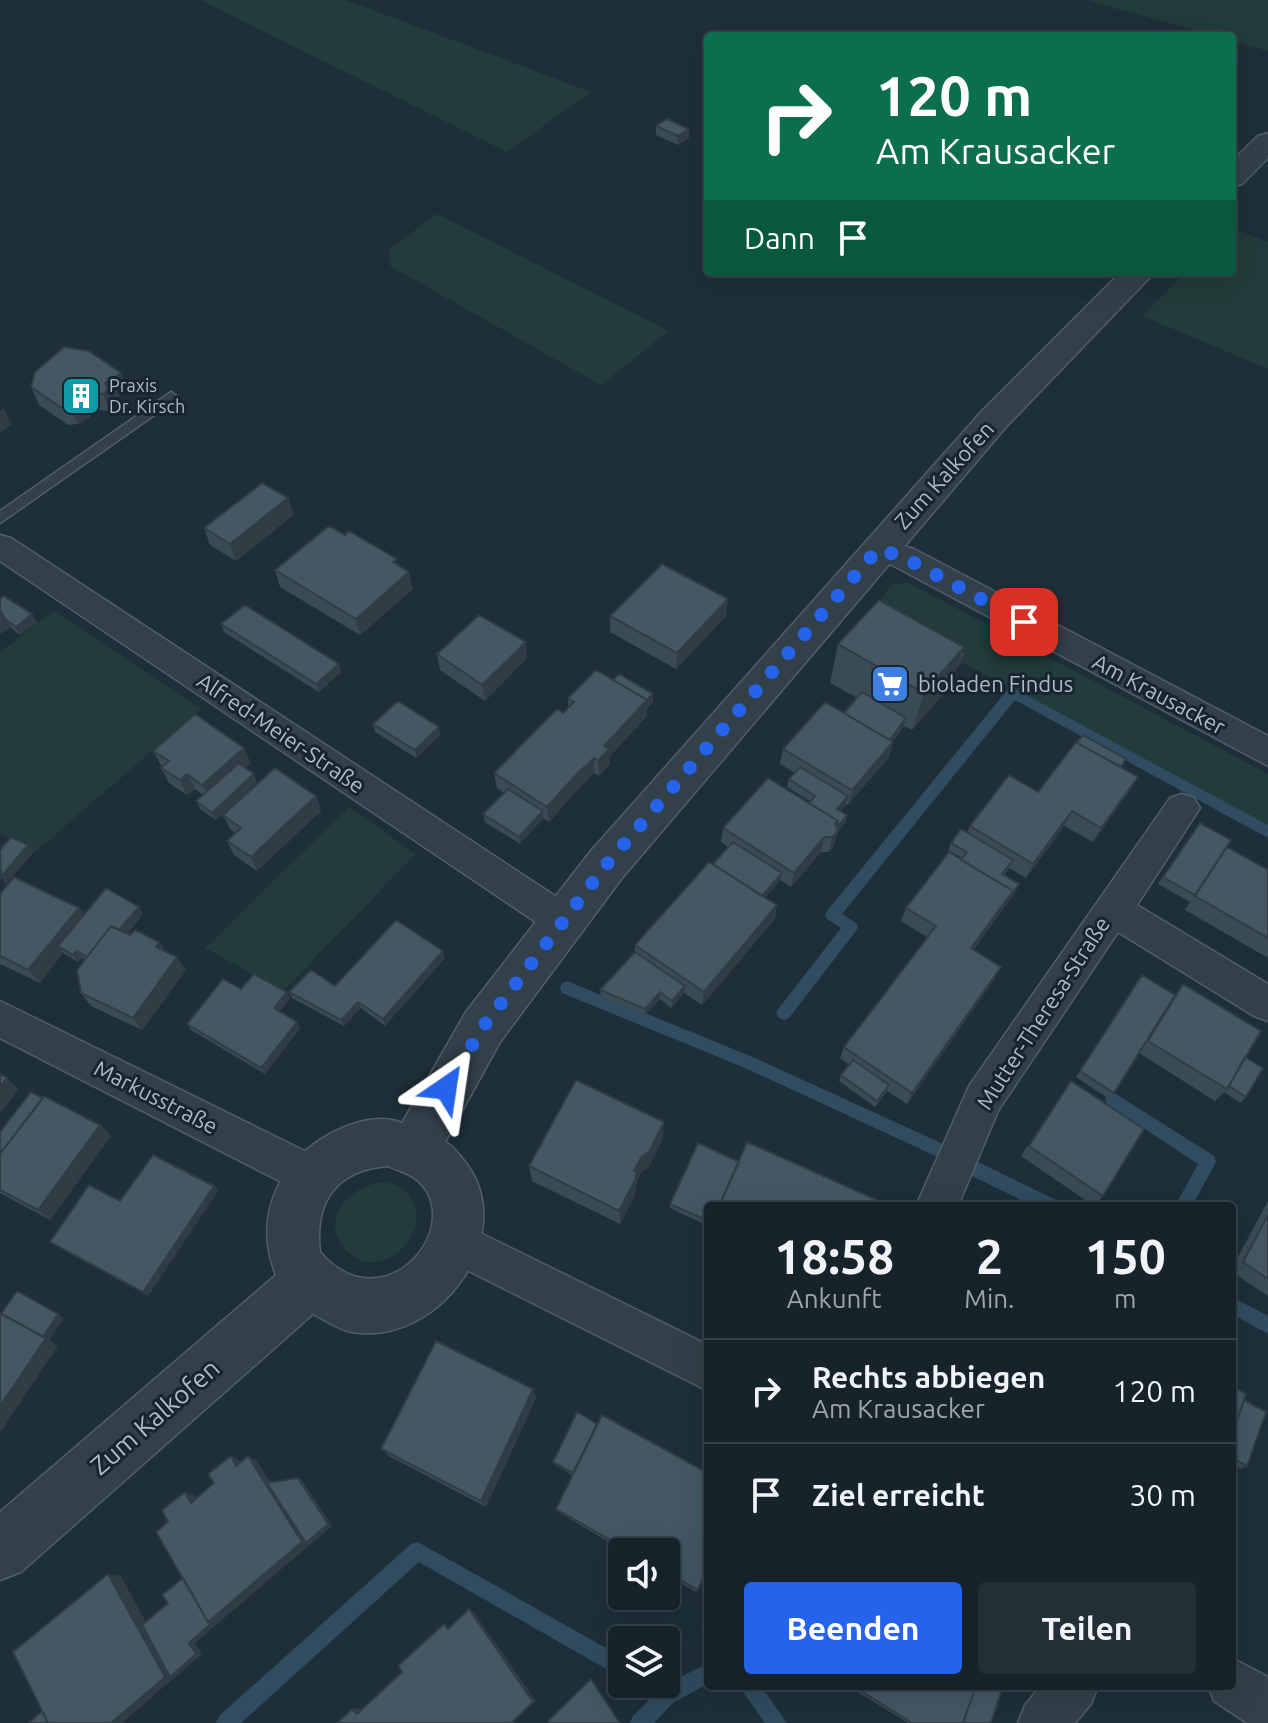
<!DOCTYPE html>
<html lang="de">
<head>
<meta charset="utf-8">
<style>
  body { margin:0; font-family:Ubuntu,sans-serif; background:#232f37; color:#f1f3f6; height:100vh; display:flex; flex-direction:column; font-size:30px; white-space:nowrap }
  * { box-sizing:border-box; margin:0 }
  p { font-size:26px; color:#9ea4a9 }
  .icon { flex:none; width:44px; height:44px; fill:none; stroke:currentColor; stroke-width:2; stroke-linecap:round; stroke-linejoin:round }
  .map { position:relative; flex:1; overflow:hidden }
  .panel { position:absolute; left:704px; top:1202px; width:532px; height:488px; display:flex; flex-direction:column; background:#16232b; border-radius:8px; box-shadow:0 8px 32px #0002,0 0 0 2px #354047 }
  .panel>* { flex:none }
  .hud { position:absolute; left:704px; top:32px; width:532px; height:244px; border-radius:8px; box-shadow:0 8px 32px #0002,0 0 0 2px #354047; background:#0b6e4f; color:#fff; overflow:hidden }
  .tools { position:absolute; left:608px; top:1538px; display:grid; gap:16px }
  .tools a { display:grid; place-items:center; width:72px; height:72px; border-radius:8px; background:#16232b; box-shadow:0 8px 32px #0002,0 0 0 2px #354047; font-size:40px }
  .pin { position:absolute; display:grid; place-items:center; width:68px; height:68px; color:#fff; margin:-34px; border-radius:16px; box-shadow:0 4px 12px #0006 }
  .me { position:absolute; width:88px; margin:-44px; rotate:32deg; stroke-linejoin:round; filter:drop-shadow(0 0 6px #0008) }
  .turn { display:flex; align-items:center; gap:28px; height:168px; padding:0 40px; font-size:36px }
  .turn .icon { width:104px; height:104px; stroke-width:2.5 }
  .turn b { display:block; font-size:56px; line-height:68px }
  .then { display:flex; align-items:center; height:76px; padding:0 40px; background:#0003; gap:16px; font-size:30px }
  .eta { display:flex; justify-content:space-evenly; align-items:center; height:136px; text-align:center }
  .eta b { font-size:48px; font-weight:600; line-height:56px }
  .button { display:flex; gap:16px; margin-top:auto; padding:16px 40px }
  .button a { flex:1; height:92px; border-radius:8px; background:#2563eb; color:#fff; font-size:32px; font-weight:600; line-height:92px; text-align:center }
  .button a+a { background:#232f37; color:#f1f3f6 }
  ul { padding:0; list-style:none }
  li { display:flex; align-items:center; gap:24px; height:104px; padding:0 40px; border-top:2px solid #354047 }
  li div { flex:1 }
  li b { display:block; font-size:30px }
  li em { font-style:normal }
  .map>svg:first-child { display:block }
  .green { fill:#213c3a }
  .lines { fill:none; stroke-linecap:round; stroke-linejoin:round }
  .stream { fill:#2f4c60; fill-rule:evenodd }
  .service-casing { stroke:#505e67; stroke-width:3 }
  .minor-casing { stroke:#505e67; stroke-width:3 }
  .tertiary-casing { stroke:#505e67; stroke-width:3 }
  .service { fill:#324049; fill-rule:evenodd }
  .minor { fill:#324049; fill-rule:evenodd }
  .tertiary { fill:#324049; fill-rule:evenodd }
  .wall { fill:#3a4b55 }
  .shaded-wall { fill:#303d45 }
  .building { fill:#445763; stroke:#303d45; stroke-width:2 }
  .route { stroke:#2563eb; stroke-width:14; stroke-dasharray:0 25.2 }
  .labels { text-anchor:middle; stroke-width:6; stroke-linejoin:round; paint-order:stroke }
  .far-poi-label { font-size:18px; fill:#acbbc6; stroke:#18252e; text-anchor:start }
  .street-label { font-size:22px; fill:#acbbc6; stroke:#18252e }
  .poi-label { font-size:22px; fill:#acbbc6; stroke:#18252e; text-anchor:start }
  .near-street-label { font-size:26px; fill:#acbbc6; stroke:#18252e }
</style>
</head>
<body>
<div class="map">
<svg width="1268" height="1723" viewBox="0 0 1268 1723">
  <rect width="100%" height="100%" fill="#1e2f39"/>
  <path class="green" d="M200,0H346L591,92L507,152Z
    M1087,0H1268V51L1232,41V36H1214Z
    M437,214L669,331L601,385L390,266L388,250Z
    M1232,228L1268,242V369L1142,316L1185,272H1232Z
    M907,582L1268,774V829L870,612L892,585Z
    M54,611L201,709L35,852L0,833V652Z
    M349,807L416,854L283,991L205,948Z
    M387,1182C457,1205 386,1296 345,1249C317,1217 353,1183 387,1182Z"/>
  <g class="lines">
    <path class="stream" d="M1013,688L1268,825V838L1015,700L842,914L856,923L858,927L856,931L789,1018L784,1020L779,1018L776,1013L779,1008L841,928L827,919L825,915L827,911L1008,689Z
      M567,981L755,1058L941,1143L943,1148L941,1153L935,1156L929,1153L745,1068L562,993L560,988L562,983Z
      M1113,1092L1214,1156L1216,1161L1214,1166L1192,1206H1175L1198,1164L1107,1104L1105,1099L1107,1094Z
      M974,1160L1056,1200L1058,1206H1033L968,1174L966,1168L968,1162Z
      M1232,1297L1268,1316V1334L1232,1314Z
      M418,1542L622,1657V1678L419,1562L241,1723H216L219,1716L411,1544Z
      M708,1663V1684L674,1702L654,1723H630L633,1716L652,1697L642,1691L639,1684H667Z
      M739,1686H761L787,1723H765Z"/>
    <defs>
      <path id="service" d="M171,392L178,397L176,400L0,523V511Z"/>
      <path id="minor" d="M0,535L11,538L575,909L581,920L575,931L562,936L549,931L0,561Z
        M878,538L914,549L1268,736V766L892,565L867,557L863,549L867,541Z
        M1182,794L1194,798L1200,808L1137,905L1268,984V1021L1254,1016L1118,932L998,1111L958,1206H916L969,1086L1170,798Z
        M0,1001L327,1162L333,1176L327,1190L312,1196L297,1190L0,1038Z
        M456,1221L708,1345V1391L441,1257L435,1242L441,1227Z
        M1232,1658L1268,1677V1723H1247L1214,1701L1208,1686H1232Z
        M1041,1686H1098L1091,1704L1075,1723H1018L1025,1705Z"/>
      <path id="tertiary" d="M1268,133V158L1242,184L1232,187V161L1258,136Z
        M1121,272H1155L1006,427L622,878L500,1042L445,1142C454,1146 459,1155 466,1163C520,1236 438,1347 352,1332C339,1330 325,1320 313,1314L21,1572L0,1580V1512L276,1275C250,1211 285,1150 347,1126C365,1119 384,1116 402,1123L466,1012L590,852L982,411ZM388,1166C396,1170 409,1173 416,1179C470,1224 384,1327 320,1252C314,1202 336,1170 388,1166Z"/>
    </defs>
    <use href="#service" class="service-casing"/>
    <use href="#minor" class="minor-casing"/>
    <use href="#tertiary" class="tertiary-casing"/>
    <use href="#service" class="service"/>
    <use href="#minor" class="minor"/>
    <use href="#tertiary" class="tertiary"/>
  </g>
  <path class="wall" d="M656,126L689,138L678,145L656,135Z
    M121,373L128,390L112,401L115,408L110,411L91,409L90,417L78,424L68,425L39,405L31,387Z
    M288,498L293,515L236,561L210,545L204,528Z
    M398,565L413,589L360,635L280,587L275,570Z
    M0,599L32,614L37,623L20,635L10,627L0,634Z
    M610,616H726L676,669L610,632Z
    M221,624L339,664L341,672L319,692L224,632Z
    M838,644L962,652L964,653L962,662L957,667L951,685L912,730L904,726L893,741L889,757L848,805L846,804L840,811L847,815L845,823L838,831L834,846L829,852H821L791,887L780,880L765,898L775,919L702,1005L684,993L671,1008L660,999L645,1015L601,997L600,990L635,952V945L728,847L721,842L723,828L809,803L810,801L787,787L789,779L795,773L780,764L783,749L844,713L857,698L830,683Z
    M437,654L527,658L485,701L440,670Z
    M568,698L653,702L647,708V716L609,757L610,764L599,776L594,773L576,791L549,822L543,818L520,844L485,822L483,814L504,793L497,788L494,773L568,708Z
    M373,724L440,735L416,758L375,732Z
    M153,751L251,763L245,768L257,782L216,820L200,809L196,801L203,795L195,789L187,795L169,783L161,768L162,767Z
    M1122,768L1138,777L1129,792L1093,842L1064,826L1026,878L1009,868L1004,875L1019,884L1016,891L974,949L994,980L907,1104L887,1091L875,1107L839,1081L841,1075L849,1065L840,1058L844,1047L927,937L901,921L906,908L962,858L948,850L951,843L967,833L970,826L1038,792Z
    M316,796L321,811L257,871L234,855L227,841L235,833L230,829L223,815Z
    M1200,823L1223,853L1268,870V958L1185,910L1192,899L1190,902L1158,884Z
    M0,894L79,908L84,914L139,907L143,914L127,934L159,942L165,952L186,970L142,1030L91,1006L81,993L85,960L82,958L78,962L63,953L40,983L0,964Z
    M445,958L385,1026L361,1008L344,1026L292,998L289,992L335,986Z
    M1137,981L1175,995L1183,984L1245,1057L1246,1097L1240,1103L1224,1092L1215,1101L1139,1053L1109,1099L1076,1077Z
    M241,989L290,998L279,1012L300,1028L265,1074L191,1030L187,1024Z
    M1071,1081L1103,1196L1094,1206L1021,1156Z
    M100,1125L111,1136L50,1220L0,1193V1154L2,1151L0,1150V1132Z
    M663,1138L649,1167L642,1171L637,1180L635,1194L620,1224L532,1181L529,1166Z
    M739,1162L708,1206V1226L670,1208V1204Z
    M218,1191L148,1296L56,1246L50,1242Z
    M1268,1201V1296L1232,1272V1268Z
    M1232,1386L1245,1400L1247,1466L1240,1469L1232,1464Z
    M536,1398L486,1507L389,1456L381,1449Z
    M577,1412L698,1590L696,1592L666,1575V1552H626L558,1512L556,1509L572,1475L554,1464L553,1462Z
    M848,1686H1003L991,1723H908Z"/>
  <path class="shaded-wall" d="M689,129V138L678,145V136Z
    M121,373L128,390L112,401L115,408L110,411L103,394L105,383Z
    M83,391L91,409L90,417L78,424L71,407Z
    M4,408L12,425L0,433V410Z
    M288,498L293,515L236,561L230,544Z
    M409,572L413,589L360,635L356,619Z
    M728,599L726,616L676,669L677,653Z
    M0,610L10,627L0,634Z
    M32,614L37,623L20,635L16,627Z
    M526,642L527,658L485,701L482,685Z
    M964,647L960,659L964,653L962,662L957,667L951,685L912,730L924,693Z
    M339,664L341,672L319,692L316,684Z
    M653,694V702L647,708V716L609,757L610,764L599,776L598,761L604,746Z
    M906,718L904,725L888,747L893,742L889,757L848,805L852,790Z
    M439,727L440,735L416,758L415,750Z
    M244,748L251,763L210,800L202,785Z
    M594,758V773L576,791L549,822L547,807L575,776Z
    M187,774L195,789L187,795L180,780Z
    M254,774L257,782L216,820L212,813Z
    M1138,777L1129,792L1093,842L1101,828Z
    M316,796L321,811L257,871L251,857Z
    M848,796L846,804L835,816L837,809Z
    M543,811V819L520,844L519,837Z
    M1072,811L1064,826L1026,878L1033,864Z
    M847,815L845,823L838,831L834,846L829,852L835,824Z
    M824,837L821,852L791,887L794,873Z
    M28,845L34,852L6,884L1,877Z
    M782,873L780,880L757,908L758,901Z
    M1019,884L1016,891L965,961L971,948L1013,891Z
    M777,905L775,919L702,1005L704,992Z
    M139,907L143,914L99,967L94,960Z
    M79,908L89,921L58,946L63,953L40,983L28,970Z
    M159,942L168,955L156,947Z
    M77,951L82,958L78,962L73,955Z
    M443,951L445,958L385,1026L383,1019Z
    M177,957L186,970L142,1030L133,1018Z
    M1001,967L994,980L907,1104L912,1093Z
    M685,986L684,993L671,1008L672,1001Z
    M287,992L290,998L277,1015L274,1008Z
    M660,992V999L645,1015V1009Z
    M358,1002L361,1008L344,1026L341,1020Z
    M297,1022L300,1028L265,1074L261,1068Z
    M7,1078L19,1089L0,1114V1087Z
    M664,1122L663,1138L649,1167L642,1171L637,1180L635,1194L620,1224L619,1211L634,1171L642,1156Z
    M100,1125L111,1136L50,1220L38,1210Z
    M214,1186L218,1191L148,1296L143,1292Z
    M58,1314L64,1318L49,1340L58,1346L0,1433V1406L42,1337Z
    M533,1389L536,1398L486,1507L481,1501Z
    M231,1456L240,1461L245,1471L236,1466Z
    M248,1456L257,1461L308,1542L298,1478L302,1480L332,1526L195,1643L202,1654L122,1723H111L108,1574L121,1576L174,1674L189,1643L208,1622Z
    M185,1492L195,1496L201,1507L191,1503Z
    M469,1609L473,1611L536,1701L513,1723H511Z
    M359,1708L364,1713L357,1714L352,1709Z"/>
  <path class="building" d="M667,119L689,129L678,136L656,126Z
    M64,347L89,351L121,373L105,383L108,390L103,394L83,391L82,400L71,407H60L31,387L35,372Z
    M262,483L288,498L230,544L204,528Z
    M329,526L345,535L349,531L397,559L393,562L409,572L356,619L275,570Z
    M662,564L728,599L677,653L610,616Z
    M4,596L32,614L16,627L6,620L0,610V599Z
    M879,600L964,647L924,693L838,644Z
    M245,605L339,664L316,684L221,624Z
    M479,615L526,642L482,685L437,654Z
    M596,670L647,700L604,746L609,749L598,761L594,758L575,776L547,807L494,773L557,709L563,713L574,702L568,698Z
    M619,674L653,694L647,700L613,680Z
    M862,692L906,718L890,740L844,713Z
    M398,701L439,727L415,750L373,724Z
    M825,702L893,742L852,790L783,749Z
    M195,714L244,748L202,785L187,774L180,780L161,768L169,761L153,751Z
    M1083,735L1126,759L1121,767L1077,743Z
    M1076,742L1138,777L1101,828L1072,811L1033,864L970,826L1009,775L1038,792Z
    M239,763L254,774L212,813L196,801Z
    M800,767L848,796L837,809L847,815L837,828L838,821L809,803L815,796L789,779Z
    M275,768L316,796L251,857L227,841L241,828L223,815Z
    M768,778L838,821L835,824L838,831L833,837H824L794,873L723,828Z
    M508,789L543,811L519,837L483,814Z
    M1200,823L1231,840L1195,895L1163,877Z
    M961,829L1013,860L1002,874L1019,884L1009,898L1013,891L961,860L967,852L951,843Z
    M11,837L28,845L1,877L0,850Z
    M733,842L782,873L762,896L713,864Z
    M1227,847L1268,870V938L1195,896Z
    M949,852L1013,891L971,948L1001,967L912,1093L844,1047L936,926L906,908Z
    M709,862L777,905L704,992L635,945Z
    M14,877L79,908L28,970L0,956V894Z
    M106,888L139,907L119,930L111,926L87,957L77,951L73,955L58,946Z
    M396,920L443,951L383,1019L358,1002L341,1020L289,992L311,970L335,986Z
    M111,926L130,935L135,930L159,942L156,947L177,957L133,1018L81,993L77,970Z
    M635,952L685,986L672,1001L660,992L645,1009L600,990Z
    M254,974L287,992L274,1008L297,1022L261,1068L187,1024L223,979L241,989Z
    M1142,975L1175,995L1114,1093L1080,1071Z
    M1183,984L1261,1031L1227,1089L1148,1041Z
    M1245,1057L1263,1068L1246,1097L1229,1086Z
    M853,1060L889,1085L877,1101L841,1075Z
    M0,1074L7,1078L0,1087Z
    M576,1080L664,1122L649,1152L642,1156L634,1171L637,1172L635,1180L619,1211L529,1166Z
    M1071,1081L1144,1129L1103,1196L1029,1146Z
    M31,1092L43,1098L3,1150L0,1149V1132Z
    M44,1096L100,1125L38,1210L0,1190V1154Z
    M747,1142L877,1200L875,1206H719Z
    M698,1143L739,1162L719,1206H708V1221L670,1204Z
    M153,1155L214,1186L143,1292L50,1242L89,1185L120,1201Z
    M1268,1215V1279L1243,1262Z
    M17,1291L58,1314L43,1337L1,1314Z
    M0,1313L46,1338L0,1406Z
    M436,1341L533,1389L481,1501L381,1449Z
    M1232,1386L1246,1394L1232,1436Z
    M1244,1400L1266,1412L1247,1466L1232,1458V1436Z
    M577,1412L597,1424L573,1473L553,1462Z
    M602,1415L708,1473V1566L698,1590L666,1572V1552H631L556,1509Z
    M231,1456L236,1466L248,1456L302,1542L208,1622L156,1532L168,1522L162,1510L185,1492L191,1503L214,1483L208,1474Z
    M298,1478L328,1524L306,1543L267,1483Z
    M108,1574L165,1677L111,1723H48L13,1652Z
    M183,1578L208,1622H213L189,1643L196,1654L170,1677L142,1625L168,1603L162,1595Z
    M469,1609L533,1702L511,1723H337L352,1709L357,1714L402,1672L398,1666L444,1624L448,1629Z
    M591,1679L620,1723H549L548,1721Z
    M853,1686H976L963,1723H912Z
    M976,1686H1003L991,1723H963Z
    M42,1711L48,1723H29Z"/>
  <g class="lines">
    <path class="route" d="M446,1088L483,1027L606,865L878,549L903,557L1024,622"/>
  </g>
  <defs>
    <symbol id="building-square" viewBox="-11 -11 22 22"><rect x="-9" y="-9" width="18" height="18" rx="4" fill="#0f9aa8" stroke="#18252e"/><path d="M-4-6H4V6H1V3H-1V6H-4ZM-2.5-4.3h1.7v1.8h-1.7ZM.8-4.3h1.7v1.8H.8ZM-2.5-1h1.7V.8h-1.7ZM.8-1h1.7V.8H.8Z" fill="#fff"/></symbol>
    <symbol id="supermarket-square" viewBox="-11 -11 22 22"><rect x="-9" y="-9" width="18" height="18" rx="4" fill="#3f7fe0" stroke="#18252e"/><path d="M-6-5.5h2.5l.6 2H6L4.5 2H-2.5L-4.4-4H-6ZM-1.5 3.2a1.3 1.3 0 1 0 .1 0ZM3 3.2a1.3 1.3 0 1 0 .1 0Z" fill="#fff"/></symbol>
  </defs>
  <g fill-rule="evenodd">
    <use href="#building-square" x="59" y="374" width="44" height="44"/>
    <use href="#supermarket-square" x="868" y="662" width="44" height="44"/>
  </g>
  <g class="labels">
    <g class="far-poi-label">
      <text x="109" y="392">Praxis<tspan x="109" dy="21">Dr. Kirsch</tspan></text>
    </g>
    <g class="street-label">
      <text transform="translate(944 475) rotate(-48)" y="8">Zum Kalkofen</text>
      <text transform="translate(1159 694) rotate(28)" y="8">Am Krausacker</text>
      <text transform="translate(281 733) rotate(34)" y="8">Alfred-Meier-Straße</text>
      <text transform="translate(1043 1013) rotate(-57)" y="8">Mutter-Theresa-Straße</text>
      <text transform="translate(156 1097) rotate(27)" y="8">Markusstraße</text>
    </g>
    <g class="poi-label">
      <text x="918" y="692">bioladen Findus</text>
    </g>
    <g class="near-street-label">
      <text transform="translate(155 1417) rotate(-41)" y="9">Zum Kalkofen</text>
    </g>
  </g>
</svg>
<div class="tools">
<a><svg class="icon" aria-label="sound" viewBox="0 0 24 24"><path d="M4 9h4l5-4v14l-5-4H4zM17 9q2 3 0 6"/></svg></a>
<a><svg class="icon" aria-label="layers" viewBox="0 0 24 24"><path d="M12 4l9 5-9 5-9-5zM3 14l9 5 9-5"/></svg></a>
</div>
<div class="pin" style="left:1024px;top:622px;background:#d93025"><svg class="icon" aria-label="arrive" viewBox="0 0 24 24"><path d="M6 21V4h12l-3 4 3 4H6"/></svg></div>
<svg class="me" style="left:446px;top:1088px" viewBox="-20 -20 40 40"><path d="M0-17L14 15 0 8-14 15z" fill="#2563eb" stroke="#fff" stroke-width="4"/></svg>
<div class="hud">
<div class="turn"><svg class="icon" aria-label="right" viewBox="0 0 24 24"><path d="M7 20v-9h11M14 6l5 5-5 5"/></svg><div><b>120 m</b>Am Krausacker</div></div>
<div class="then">Dann<svg class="icon" aria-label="arrive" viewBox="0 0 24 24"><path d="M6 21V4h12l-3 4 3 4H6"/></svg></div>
</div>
<section class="panel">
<div class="eta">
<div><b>18:58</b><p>Ankunft</p></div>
<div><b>2</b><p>Min.</p></div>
<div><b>150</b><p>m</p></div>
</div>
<ul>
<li><svg class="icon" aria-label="right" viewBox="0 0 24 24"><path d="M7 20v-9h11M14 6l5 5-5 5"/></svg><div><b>Rechts abbiegen</b><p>Am Krausacker</p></div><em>120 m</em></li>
<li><svg class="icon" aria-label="arrive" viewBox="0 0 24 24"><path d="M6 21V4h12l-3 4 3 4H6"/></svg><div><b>Ziel erreicht</b></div><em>30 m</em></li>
</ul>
<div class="button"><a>Beenden</a><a>Teilen</a></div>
</section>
</div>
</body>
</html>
